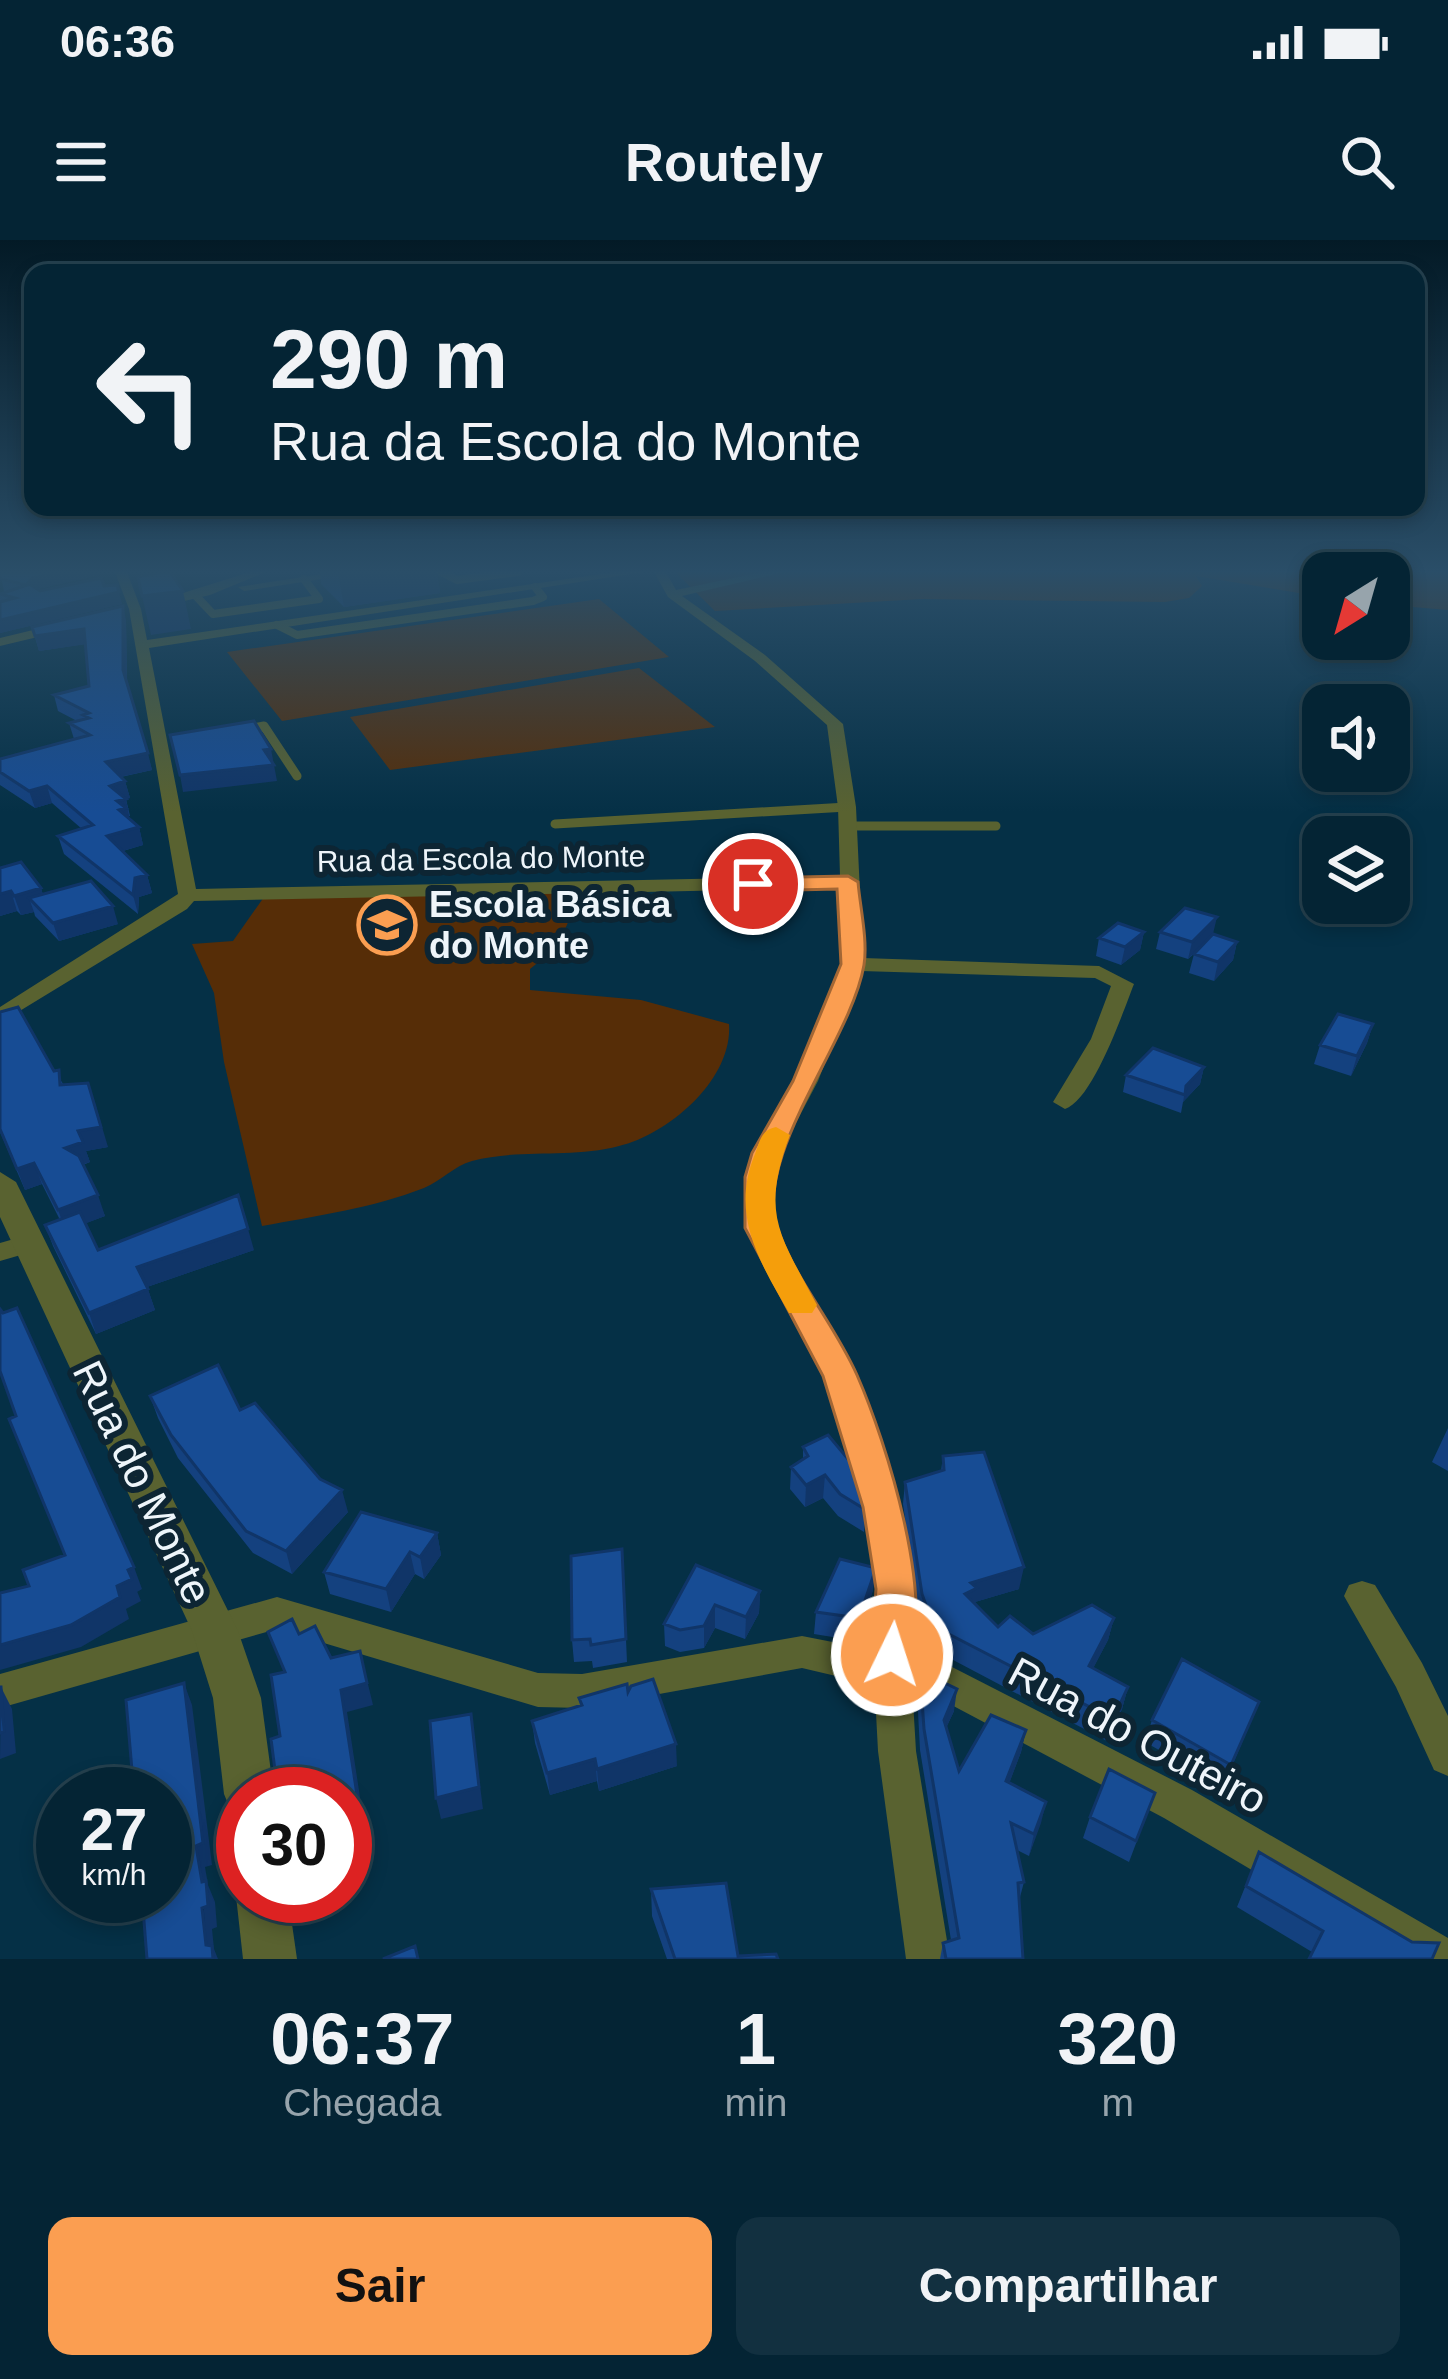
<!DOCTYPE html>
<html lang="pt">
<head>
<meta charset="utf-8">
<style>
  body { margin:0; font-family:Helvetica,sans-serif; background:#123040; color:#f1f3f6; height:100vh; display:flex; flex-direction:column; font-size:45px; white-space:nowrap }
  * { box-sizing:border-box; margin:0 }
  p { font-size:39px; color:#97a4ac }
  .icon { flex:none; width:66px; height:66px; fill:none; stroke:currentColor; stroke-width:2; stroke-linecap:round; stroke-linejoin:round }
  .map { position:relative; height:1719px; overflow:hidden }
  .drawer { display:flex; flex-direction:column; background:#042434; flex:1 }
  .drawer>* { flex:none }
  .guide { position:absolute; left:24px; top:24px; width:1401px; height:252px; border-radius:24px; box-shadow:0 6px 18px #0003,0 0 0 3px #25414f; background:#042434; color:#f1f3f6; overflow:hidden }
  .needle { width:78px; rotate:217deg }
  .tools { position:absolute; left:1302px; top:312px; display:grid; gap:24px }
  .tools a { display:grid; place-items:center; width:108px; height:108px; border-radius:24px; background:#042434; box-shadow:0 6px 18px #0003,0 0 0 3px #25414f; font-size:60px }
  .speed { position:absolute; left:36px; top:1527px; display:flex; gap:24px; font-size:60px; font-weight:700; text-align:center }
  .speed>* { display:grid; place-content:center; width:156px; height:156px; border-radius:50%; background:#042434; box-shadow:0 6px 18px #0003,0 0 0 3px #25414f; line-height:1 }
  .speed small { font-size:30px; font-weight:400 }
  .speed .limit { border:18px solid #d22; background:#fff; color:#111 }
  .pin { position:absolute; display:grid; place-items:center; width:102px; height:102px; color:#fff; margin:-51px; border:6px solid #fff; border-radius:50%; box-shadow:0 3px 12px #0007 }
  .me { position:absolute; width:132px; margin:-66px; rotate:4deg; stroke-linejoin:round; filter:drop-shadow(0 0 9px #0008) }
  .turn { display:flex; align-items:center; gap:42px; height:252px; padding:0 48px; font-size:54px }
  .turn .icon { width:156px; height:156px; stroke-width:2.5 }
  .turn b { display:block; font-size:84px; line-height:102px }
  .eta { display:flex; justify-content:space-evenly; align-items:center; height:204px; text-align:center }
  .eta b { font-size:72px; font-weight:700; line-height:84px }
  .action { display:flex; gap:24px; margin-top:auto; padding:24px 48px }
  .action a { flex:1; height:138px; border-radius:24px; background:#fb9e51; color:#111; font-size:48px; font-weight:700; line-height:138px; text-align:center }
  .action a+a { background:#123040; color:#f1f3f6 }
  .status { display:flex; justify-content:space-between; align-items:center; height:84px; padding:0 60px; background:#042434; direction:ltr }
  .status svg { height:33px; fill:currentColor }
  header { display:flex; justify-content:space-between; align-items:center; height:156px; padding:0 48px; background:#042434; font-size:54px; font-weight:700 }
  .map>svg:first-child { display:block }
  .green { fill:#562d07 }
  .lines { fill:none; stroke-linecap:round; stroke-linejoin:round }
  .service-far1 { stroke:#596230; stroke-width:8 }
  .service { stroke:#596230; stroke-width:9 }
  .minor { fill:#596230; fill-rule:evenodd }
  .tertiary { fill:#596230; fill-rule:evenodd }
  .wall { fill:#14417f }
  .shaded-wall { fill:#103568 }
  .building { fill:#174c94; stroke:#103568; stroke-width:3 }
  .route { fill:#fb9e51; stroke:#a36735; stroke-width:3 }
  .slow { fill:#f59e0b }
  .labels { text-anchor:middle; stroke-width:12; stroke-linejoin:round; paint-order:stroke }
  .far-street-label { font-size:30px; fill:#eef5fa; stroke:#0d2533 }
  .poi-label { font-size:36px; font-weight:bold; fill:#eef5fa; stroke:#0d2533; text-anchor:start }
  .near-street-label { font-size:42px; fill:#eef5fa; stroke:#0d2533 }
</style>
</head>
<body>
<div class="status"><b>06:36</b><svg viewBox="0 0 49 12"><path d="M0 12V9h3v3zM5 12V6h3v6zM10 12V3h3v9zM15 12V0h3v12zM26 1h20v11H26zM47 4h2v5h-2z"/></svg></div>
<header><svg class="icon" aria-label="menu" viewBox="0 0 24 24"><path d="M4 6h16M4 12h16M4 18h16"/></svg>Routely<svg class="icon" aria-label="search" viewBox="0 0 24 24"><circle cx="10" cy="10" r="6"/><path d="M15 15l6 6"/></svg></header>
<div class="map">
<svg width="1448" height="1719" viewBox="0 0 1448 1719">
  <rect width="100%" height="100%" fill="#053046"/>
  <path class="green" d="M675,332H1448V370L1389,365V333H1323V357L1196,336L1202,346L1189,358L1165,362L922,359L715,371Z
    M599,359L669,417L282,481L227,412Z
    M639,428L715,487L390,530L350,477Z
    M576,651C571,687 558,707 530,729V750L641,760L729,784C733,839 669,894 619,906C571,919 520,908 472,921C454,926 441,941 424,948C373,968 316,976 262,986L224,822L214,753L192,704L233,701L264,657Z"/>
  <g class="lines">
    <path class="service-far1" d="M441,332L457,340L518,332
      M195,355L213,374L319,359L304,339
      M277,385L297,395L533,361L543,357L535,347
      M255,488H265"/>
    <path class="service" d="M243,490L264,486L297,536
      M555,584L847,567
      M846,586H996"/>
    <path class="minor" d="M115,332H127L141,369L147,400L615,332H644L149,408L196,649L840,636L838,567L827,485L755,421L668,357L654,332H666L676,350L762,332H784L682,356L765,415L843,484L856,567L863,718L1099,726L1134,744C1123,772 1093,860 1065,869L1053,862L1091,799L1111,746L1095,738L861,731L818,841L780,913L773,937L774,988L855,1136L899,1267L914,1349L911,1406L1192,1550L1448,1698V1719H1402L1164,1578L912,1444L916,1511L950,1719H906L878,1511L874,1435L853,1440L802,1428L582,1468L538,1467L277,1389L0,1468V1434L277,1357L538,1433L582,1434L802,1396L853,1406L875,1402L878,1349L865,1267L825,1136L748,988L747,937L754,913L794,841L843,724L841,648L194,661L187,669L0,783V767L178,654L129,369Z
      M250,332H266L210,355L154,368L148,364Z
      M335,332H367L244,351L238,347Z
      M62,383L69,387L67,390L0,406V398Z
      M28,995L38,998L42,1004L38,1010L0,1021V1003Z
      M1362,1341L1375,1345L1422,1423L1448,1476V1536L1434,1530L1396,1447L1344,1356L1349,1345Z"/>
    <path class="tertiary" d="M0,932L16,942L238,1391L261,1458L274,1554H243V1576L231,1571L224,1554L213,1458L192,1391L0,977Z
      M243,1638V1656H288L297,1719H243L236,1656Z"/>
  </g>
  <path class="wall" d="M0,332H98L99,335L37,349L40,351L104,346L122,364L0,393V354L7,352L4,351Z
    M320,332H437L440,353L344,367L321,344Z
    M126,380L127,442L152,530L121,537L125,541L130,558L126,559L130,576H128L129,579L139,587L143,605L123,611L147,635L152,653L139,657L138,674L64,614L58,596L82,589L52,563L35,568L0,545V519L74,499L69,483L77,481L58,471L54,455L89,446L85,404L39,411L32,387Z
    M0,628L41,648L43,655L118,684L59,701L35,676L34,672L21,675L17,671L0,676Z
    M1144,692L1140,710L1121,725L1096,716L1099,698Z
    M1160,692L1213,694L1237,702L1233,720L1214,741L1189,733L1194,714L1188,719L1156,709Z
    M0,772L54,831L108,907L86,911L90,922L83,925L105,976L86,983L98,1010H254L147,1047L155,1070L96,1094L53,1006L45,985L60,980L42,944L25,950L0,892Z
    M1373,784L1367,803L1351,836L1314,824L1320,805Z
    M1204,827L1200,844L1183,862L1181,873L1123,852L1126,835Z
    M150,1156L240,1170L348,1272L292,1334L253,1313L178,1218L158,1178Z
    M1448,1188V1231L1432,1222Z
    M803,1207L866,1270L864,1292L838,1276L823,1258L805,1267L790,1249L791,1227L803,1219Z
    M943,1216L1019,1349L975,1362L998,1387L1033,1394L1114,1378L1108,1400L1093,1428L1128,1447L1122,1469L1107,1501L938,1412L929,1404L919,1376L903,1264L905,1242L941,1231Z
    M437,1293L441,1315L424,1339L415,1334L391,1372L330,1354L324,1332Z
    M622,1309L627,1422L593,1428L592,1421L574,1422L572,1400Z
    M873,1350L857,1401L814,1394L816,1372Z
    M760,1351L759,1373L745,1399L715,1388L704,1408L680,1412L665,1406L664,1384Z
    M920,1431L954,1471L946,1488L959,1531L1026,1490L1021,1512L1009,1543L1046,1562L1029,1616L1017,1610L1024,1642L1019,1661L1023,1719H940L943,1703L951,1700L920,1510L917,1453Z
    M628,1452L677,1526L599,1551L597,1541L550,1555L535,1503L532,1481L580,1466L579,1458Z
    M1152,1480L1250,1484L1223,1547L1145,1502Z
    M1155,1553L1129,1622L1083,1598L1090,1577Z
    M1259,1612L1412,1702L1432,1719H1308L1312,1712L1237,1667Z
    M651,1649L738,1716L778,1719H667L652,1676Z"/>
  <path class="shaded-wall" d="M60,332H98L99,335L35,350L28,343L32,338Z
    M338,332H437L440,353L344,367Z
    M183,351L191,389L151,395L142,356Z
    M119,352L122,364L0,393V380Z
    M123,366L126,380L127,445L123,430Z
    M84,389L87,404L39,411L35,396Z
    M271,509L277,541L183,552L180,535Z
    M148,513L152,530L110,539L106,522Z
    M125,541L130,558L126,559L131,586L123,588L110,546Z
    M47,546L52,563L35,568L29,551Z
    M139,587L143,605L112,614L107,596Z
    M147,635L152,653L139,657L138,674L133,655L135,638Z
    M41,648L47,668L29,658L34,672L21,675L14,656Z
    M11,651L17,671L0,676V654Z
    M113,666L118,684L59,701L53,683Z
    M1217,677L1213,694L1188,719L1192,702Z
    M1144,692L1140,710L1121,725L1125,707Z
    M1237,702L1233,720L1214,741L1218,722Z
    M1373,784L1367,803L1351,836L1357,816Z
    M1204,827L1200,844L1183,862L1186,846Z
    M95,863L108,907L86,911L90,922L72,928L65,908L78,891Z
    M34,923L42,944L25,950L17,929Z
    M98,955L105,976L66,991L58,970Z
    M248,989L254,1010L144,1048L137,1027Z
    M148,1049L155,1070L96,1094L89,1073Z
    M825,1235L823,1258L805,1267L806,1245Z
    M342,1250L348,1272L292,1334L286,1311Z
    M437,1293L441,1315L424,1339L420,1317Z
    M410,1312L415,1334L391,1372L386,1349Z
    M134,1327L142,1349L137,1352L128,1330Z
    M1024,1327L1019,1349L975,1362L965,1354L971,1343Z
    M876,1328L873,1350L857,1401L859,1378Z
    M132,1339L141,1361L126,1369L129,1379L81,1407L0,1430V1405Z
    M760,1351L759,1373L745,1399L746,1377Z
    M715,1365V1388L704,1408V1386Z
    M1114,1378L1108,1400L1083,1448L1089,1426Z
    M360,1411L373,1465L347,1472L367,1603L347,1613L352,1635L345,1638L341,1450Z
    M184,1443L192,1465L212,1625L205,1627L208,1645L215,1662L217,1687L212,1689L214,1709L218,1719H212L206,1705L202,1642L196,1606Z
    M1,1447L12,1469L16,1513L0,1519Z
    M1128,1447L1122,1469L1107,1501L1113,1479Z
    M957,1449L954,1471L940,1501L944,1480Z
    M471,1474L483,1569L441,1579L436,1558Z
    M1026,1490L1021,1512L1002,1563L1006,1541Z
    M676,1504L677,1526L599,1551L597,1529Z
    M595,1519L597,1541L550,1555L547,1533Z
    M1046,1562L1041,1583L1029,1616L1034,1594Z"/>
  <path class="building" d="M0,332H60L32,338L28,343L40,351L101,338L104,346L117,345L119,352L0,380V362L15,358L0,354L27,345L0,339Z
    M162,332H170L183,351L142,356L138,337Z
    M123,366V430L148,513L106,522L125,541L110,546L126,559L117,561L126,568L119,570L139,587L107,596L147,635L135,638L133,655L58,596L93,585L47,546L29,551L0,532V519L90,495L69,483L89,478L83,475L89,473L54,455L89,446L84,389L35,396L32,387Z
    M254,481L271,509L264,510L274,525L180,535L170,495Z
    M21,622L41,648L14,656L11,651L0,654V628Z
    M91,641L113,666L53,683L29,658Z
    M1185,668L1217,677L1192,702L1160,692Z
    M1118,683L1144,692L1125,707L1099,698Z
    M1213,694L1237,702L1218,722L1194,714Z
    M18,767L54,831L59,830L60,845L88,843L101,887L78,891L83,902L65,908L79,916L98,955L58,970L34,923L17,929L0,889V772Z
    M1338,774L1373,784L1357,816L1320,805Z
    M1153,808L1204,827L1186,846L1185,855L1126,835Z
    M238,955L248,989L137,1027L148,1049L89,1073L45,985L80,972L98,1010Z
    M17,1068L134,1327L128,1330L132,1339L117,1346L120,1357L71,1385L0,1405V1353L29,1346L23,1330L65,1315L9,1179L16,1176L0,1131V1069L3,1073Z
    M218,1125L240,1170L255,1163L320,1239L342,1250L286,1311L246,1291L171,1195L150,1156Z
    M828,1195L858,1231L866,1270L840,1254L825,1235L806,1245L791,1227L808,1216L803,1207Z
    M984,1212L1024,1327L971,1343L977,1348L965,1354L998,1387L1010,1376L1033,1394L1092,1365L1114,1378L1089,1426L1128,1447L1113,1479L941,1390L932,1382L922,1354L905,1242L944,1230L943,1216Z
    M361,1272L437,1293L420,1317L410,1312L386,1349L324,1332Z
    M622,1309L626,1399L591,1405L590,1399L572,1400L571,1316Z
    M840,1319L876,1328L859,1378L816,1372Z
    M696,1325L760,1351L746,1377L715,1365L704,1386L680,1390L664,1384Z
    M292,1379L299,1394L315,1386L331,1418L360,1411L367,1443L341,1450L361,1581L345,1589V1554H278L271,1499L280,1496L271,1435L285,1432L268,1392Z
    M1182,1419L1259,1462L1231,1525L1152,1480Z
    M920,1431L957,1449L944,1480L959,1531L991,1475L1026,1490L1006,1541L1046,1562L1034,1594L1011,1583L1024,1642L1018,1643L1023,1719H946L943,1703L959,1698L924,1489Z
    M653,1439L676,1504L597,1529L595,1519L547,1533L532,1481L582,1465L579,1458L627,1444L628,1452L631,1446Z
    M184,1443L203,1603L196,1606L202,1642L206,1641L208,1666L202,1668L206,1705L212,1706L213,1719H147L142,1656H165V1554H134L126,1460Z
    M1,1447L4,1491L0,1493V1447Z
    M471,1474L479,1547L436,1558L430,1481Z
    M1109,1529L1155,1553L1136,1601L1090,1577Z
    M1259,1612L1412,1702L1439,1703L1432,1719H1309L1323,1691L1246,1646Z
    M726,1643L738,1716L776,1714L778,1719H675L651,1649Z
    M415,1706L418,1719H383Z"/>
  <linearGradient id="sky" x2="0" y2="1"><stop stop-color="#031a26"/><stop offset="0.58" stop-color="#2a4e68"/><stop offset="1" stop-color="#2a4e68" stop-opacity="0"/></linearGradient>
  <rect width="1448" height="572" fill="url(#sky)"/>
  <path class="route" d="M848,636L858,642C860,667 868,700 864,725C851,802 751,917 778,990C796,1041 835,1085 857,1135C886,1201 937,1362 907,1428L892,1434L877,1428L871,1415L876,1349L863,1267L823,1136L745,988V937L752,913L793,841L841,724L837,649L753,651L742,644L753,638Z"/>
  <path class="slow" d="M776,887L790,895C760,975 780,995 817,1065L812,1073H789C759,1021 730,974 755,914C760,901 761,890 776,887Z"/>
  <defs>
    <symbol id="school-ring" viewBox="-11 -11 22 22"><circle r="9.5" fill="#0d2533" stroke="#fb9e51" stroke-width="1.5"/><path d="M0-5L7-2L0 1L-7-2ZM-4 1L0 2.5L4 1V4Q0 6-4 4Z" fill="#fb9e51"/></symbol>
  </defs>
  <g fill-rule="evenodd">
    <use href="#school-ring" x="354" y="652" width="66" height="66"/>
  </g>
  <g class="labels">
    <g class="far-street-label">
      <text transform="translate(481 619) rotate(-1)" y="10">Rua da Escola do Monte</text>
    </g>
    <g class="poi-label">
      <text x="429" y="677">Escola Básica<tspan x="429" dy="41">do Monte</tspan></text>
    </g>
    <g class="near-street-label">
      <text transform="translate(143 1242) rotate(64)" y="15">Rua do Monte</text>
      <text transform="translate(1138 1495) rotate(28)" y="15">Rua do Outeiro</text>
    </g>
  </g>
</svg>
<div class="tools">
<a><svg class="needle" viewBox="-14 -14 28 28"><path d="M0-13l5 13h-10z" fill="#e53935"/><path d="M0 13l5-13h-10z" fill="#97a4ac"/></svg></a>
<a><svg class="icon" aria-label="sound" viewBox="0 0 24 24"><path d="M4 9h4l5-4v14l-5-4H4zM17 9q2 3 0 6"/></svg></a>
<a><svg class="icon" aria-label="layers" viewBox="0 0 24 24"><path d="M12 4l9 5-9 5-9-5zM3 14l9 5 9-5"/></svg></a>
</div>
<div class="speed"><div>27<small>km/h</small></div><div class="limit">30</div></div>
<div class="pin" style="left:753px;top:644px;background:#d93025"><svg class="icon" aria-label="arrive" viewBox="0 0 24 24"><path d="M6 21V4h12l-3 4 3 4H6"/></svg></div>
<svg class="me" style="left:892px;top:1415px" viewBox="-20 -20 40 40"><circle r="17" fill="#fb9e51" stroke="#fff" stroke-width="3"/><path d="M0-11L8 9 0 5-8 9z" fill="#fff"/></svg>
<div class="guide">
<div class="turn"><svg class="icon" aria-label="left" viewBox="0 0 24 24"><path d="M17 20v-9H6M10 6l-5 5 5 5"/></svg><div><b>290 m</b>Rua da Escola do Monte</div></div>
</div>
</div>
<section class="drawer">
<div class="eta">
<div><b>06:37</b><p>Chegada</p></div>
<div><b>1</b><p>min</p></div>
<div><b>320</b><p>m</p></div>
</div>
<div class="action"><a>Sair</a><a>Compartilhar</a></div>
</section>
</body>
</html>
